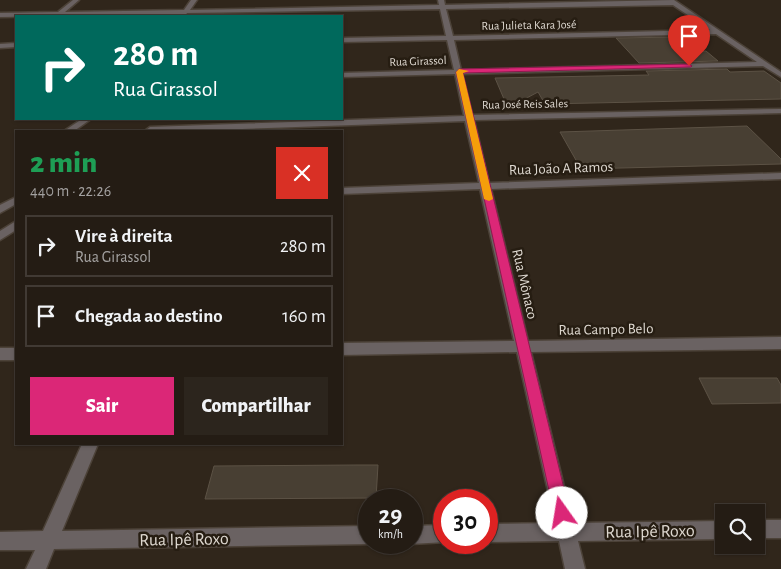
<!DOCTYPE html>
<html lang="pt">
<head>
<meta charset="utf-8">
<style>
  body { margin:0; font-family:"Alegreya Sans",sans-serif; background:#2c251d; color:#f1f3f6; height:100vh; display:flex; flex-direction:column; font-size:19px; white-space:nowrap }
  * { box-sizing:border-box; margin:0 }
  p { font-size:16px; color:#a3a1a0 }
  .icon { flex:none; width:28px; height:28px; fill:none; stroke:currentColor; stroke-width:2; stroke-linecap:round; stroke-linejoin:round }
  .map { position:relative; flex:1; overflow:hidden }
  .drawer { position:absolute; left:15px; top:130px; width:328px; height:315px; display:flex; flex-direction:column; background:#241c14; border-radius:0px; box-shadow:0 1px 4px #0004,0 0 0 1px #413a34 }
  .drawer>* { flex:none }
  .banner { position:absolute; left:15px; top:15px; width:328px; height:105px; border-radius:0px; box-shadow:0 1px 4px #0004,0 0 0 1px #413a34; background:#00695c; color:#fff; overflow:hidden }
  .controls { position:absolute; left:715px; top:504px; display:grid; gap:10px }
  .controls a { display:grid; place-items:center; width:50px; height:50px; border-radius:0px; background:#241c14; box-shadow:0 1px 4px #0004,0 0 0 1px #413a34; font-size:25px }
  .speed { position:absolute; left:358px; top:489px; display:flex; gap:10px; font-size:25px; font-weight:700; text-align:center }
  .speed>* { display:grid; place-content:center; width:65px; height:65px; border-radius:50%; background:#241c14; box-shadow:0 1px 4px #0004,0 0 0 1px #413a34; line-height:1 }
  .speed small { font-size:12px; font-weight:400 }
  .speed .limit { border:8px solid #d22; background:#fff; color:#111 }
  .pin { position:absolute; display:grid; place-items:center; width:42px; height:42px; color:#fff; margin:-51px -21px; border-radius:50% 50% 50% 0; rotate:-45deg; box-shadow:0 0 5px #0007 }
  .pin .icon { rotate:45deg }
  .me { position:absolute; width:55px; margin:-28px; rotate:347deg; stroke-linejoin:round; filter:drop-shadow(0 0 4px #0008) }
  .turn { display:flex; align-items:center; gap:18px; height:105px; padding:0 15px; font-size:22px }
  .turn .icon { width:65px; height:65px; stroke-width:2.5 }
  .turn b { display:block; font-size:35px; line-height:42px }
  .round { display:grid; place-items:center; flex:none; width:52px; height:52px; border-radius:0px; background:#2c251d }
  .headline { display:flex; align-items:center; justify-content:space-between; height:85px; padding:0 15px }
  h1 { font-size:30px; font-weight:800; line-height:38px; color:#1e9e55 }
  .button { display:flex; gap:10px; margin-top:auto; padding:10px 15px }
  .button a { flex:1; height:58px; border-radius:0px; background:#db2777; color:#fff; font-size:20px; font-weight:800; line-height:58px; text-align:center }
  .button a+a { background:#2c251d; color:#f1f3f6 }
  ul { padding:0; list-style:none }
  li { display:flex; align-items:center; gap:15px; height:62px; margin:0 10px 8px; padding:0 5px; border:2px solid #413a34; border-radius:0px }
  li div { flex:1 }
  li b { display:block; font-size:19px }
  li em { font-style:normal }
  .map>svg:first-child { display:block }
  .building { fill:#483f33; stroke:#5c5245 }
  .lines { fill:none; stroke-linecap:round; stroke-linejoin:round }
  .minor-casing { stroke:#4c4238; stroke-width:3 }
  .minor { fill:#6a6262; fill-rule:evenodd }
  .route { fill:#db2777; stroke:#8e194d }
  .slow { fill:#f59e0b }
  .labels { text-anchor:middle; stroke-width:5; stroke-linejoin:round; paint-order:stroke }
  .far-street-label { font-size:12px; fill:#ded8d0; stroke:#261d12 }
  .street-label { font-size:15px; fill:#ded8d0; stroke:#261d12 }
  .near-street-label { font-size:18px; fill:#ded8d0; stroke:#261d12 }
</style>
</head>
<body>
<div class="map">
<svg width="781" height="569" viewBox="0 0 781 569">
  <rect width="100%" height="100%" fill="#30261b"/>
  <path class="building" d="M674,37L691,52L706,51L718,61L639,63L616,38Z
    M727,69L730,72L764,71L781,83V99L545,104L538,92L521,101L523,105L507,106L495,78L649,75L646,71Z
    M747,126L781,159V164L581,169L560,132Z
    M699,378H777L781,385V403L712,404Z
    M356,465H378L376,498L205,499L214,466Z"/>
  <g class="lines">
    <defs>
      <path id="minor" d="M73,0H79L65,12L184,10L191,0H197L190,10L439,5L438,0H444L445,5L674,0L781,72V77L763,66L462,74L472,115L781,109V113L474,120L489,183L781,173V179L491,189L528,341L781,337V349L531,352L573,523L724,521V539L578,541L585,569H565L559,541L486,542V524L555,523L517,352L341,355V343L514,341L480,189L341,194V188L479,183L465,121L186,131L146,130L150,127L464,116L455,74L341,77V73L454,70L447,40L341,42V38L446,36L440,9L187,13L185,16H179L181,14L0,17V13L58,12ZM673,5L710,30L453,36L446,9ZM716,34L757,62L461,70L454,40Z
        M16,43V47L0,48V44Z
        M82,119H91L74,131H64Z
        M16,197V204L0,213V205Z
        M16,221V230L0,240V231Z
        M0,348H16V360H0Z
        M82,444H98L62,531L369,526V542H373L369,544L54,549L46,569H26L35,550H0V532L43,531Z
        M756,520H781V538H756Z
        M444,525V542H446L411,544L407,542H411V526Z"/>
    </defs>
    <use href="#minor" class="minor-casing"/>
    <use href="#minor" class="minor"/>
  </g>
  <path class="route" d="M689,64L692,66L691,67L463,73L570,513L568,519L562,522L556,519L554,513L456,72L459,69Z"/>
  <path class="slow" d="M459,69L469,71L463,73L493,199L489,201L484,199L456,72Z"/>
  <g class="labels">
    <g class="far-street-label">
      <text transform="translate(529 25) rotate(-1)" y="4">Rua Julieta Kara José</text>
      <text transform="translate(418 61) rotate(-2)" y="4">Rua Girassol</text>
      <text transform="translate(525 104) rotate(-1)" y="4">Rua José Reis Sales</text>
    </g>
    <g class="street-label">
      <text transform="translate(561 168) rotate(-2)" y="5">Rua João A Ramos</text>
      <text transform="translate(525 284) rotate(77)" y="5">Rua Mônaco</text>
      <text transform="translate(606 329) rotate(-1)" y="5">Rua Campo Belo</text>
    </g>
    <g class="near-street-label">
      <text transform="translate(650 531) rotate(-1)" y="6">Rua Ipê Roxo</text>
      <text transform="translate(184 539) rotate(-1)" y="6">Rua Ipê Roxo</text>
    </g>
  </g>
</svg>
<div class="controls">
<a><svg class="icon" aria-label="search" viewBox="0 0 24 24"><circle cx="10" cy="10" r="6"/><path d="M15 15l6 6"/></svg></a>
</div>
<div class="speed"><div>29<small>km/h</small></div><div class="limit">30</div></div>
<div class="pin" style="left:689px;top:66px;background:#d93025"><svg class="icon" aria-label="arrive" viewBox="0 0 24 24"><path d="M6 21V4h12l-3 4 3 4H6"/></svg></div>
<svg class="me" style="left:562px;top:513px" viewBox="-20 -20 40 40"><circle r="19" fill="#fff"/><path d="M0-13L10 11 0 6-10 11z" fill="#db2777"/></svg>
<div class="banner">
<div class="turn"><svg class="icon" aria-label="right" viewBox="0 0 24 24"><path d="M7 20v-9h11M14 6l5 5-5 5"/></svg><div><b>280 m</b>Rua Girassol</div></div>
</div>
<section class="drawer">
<div class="headline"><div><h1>2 min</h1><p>440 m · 22:26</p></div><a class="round" style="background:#d93025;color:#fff"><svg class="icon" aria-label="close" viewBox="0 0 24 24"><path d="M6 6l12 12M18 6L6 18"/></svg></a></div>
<ul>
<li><svg class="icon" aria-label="right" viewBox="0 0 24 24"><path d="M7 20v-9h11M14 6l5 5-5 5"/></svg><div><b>Vire à direita</b><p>Rua Girassol</p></div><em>280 m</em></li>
<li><svg class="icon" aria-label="arrive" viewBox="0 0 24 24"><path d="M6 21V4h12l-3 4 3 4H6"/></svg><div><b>Chegada ao destino</b></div><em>160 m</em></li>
</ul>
<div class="button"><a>Sair</a><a>Compartilhar</a></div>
</section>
</div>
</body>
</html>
